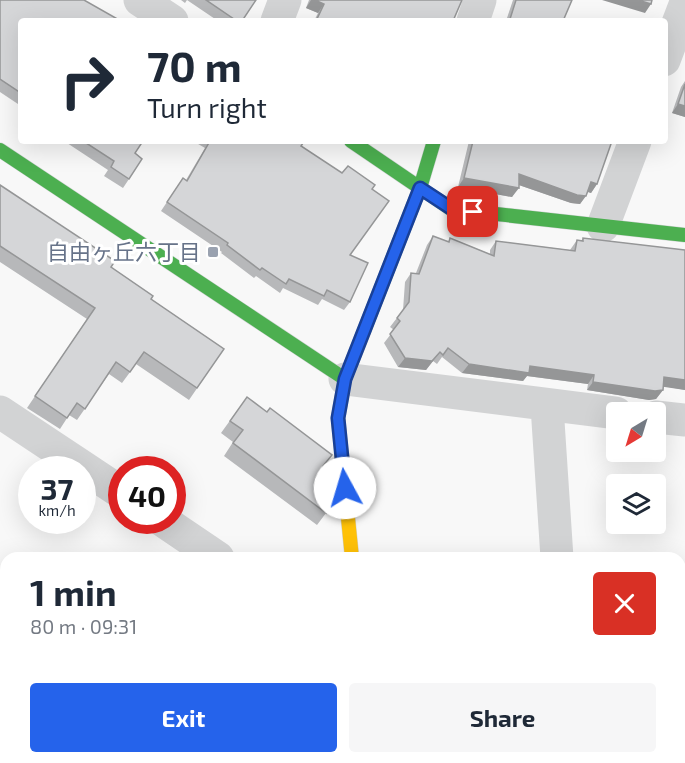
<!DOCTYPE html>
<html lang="en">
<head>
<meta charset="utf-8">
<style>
  body { margin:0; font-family:"Exo 2","Noto Sans JP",sans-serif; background:#f6f6f7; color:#1f2937; height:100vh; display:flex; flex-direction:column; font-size:22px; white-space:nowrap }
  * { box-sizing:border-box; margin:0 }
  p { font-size:20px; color:#747a83 }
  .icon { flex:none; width:33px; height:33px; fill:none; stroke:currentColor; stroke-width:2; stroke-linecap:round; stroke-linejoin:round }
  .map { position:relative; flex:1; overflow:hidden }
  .side { position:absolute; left:0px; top:552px; width:686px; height:212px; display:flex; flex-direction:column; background:#fff; border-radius:18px 18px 0 0; box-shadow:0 6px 24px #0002 }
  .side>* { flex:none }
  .top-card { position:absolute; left:18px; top:18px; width:650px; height:126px; border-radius:6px; box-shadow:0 6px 24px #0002; background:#fff; color:#1f2937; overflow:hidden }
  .needle { width:39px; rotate:218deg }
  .controls { position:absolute; left:606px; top:402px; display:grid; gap:12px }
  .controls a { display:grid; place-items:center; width:60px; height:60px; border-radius:6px; background:#fff; box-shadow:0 6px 24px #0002; font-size:30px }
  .speed { position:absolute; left:18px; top:456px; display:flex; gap:12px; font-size:30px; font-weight:700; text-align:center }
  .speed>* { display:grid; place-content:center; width:78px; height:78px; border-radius:50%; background:#fff; box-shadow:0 6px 24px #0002; line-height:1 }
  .speed small { font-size:15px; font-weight:400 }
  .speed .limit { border:9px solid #d22; background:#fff; color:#111 }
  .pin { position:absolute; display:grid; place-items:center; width:51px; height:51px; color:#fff; margin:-26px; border-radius:12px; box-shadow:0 3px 9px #0006 }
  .me { position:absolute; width:66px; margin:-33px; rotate:354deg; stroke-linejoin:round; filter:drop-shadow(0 0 4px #0008) }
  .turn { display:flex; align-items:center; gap:21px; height:126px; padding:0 30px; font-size:27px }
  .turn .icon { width:78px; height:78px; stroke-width:2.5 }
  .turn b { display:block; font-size:42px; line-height:51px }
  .round { display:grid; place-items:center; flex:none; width:63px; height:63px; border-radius:6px; background:#f6f6f7 }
  .summary { display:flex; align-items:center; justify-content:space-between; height:102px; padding:0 30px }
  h1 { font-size:36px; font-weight:700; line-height:45px }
  .button { display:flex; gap:12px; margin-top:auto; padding:12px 30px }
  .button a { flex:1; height:69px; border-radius:6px; background:#2563eb; color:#fff; font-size:24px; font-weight:700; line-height:69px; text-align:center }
  .button a+a { background:#f6f6f7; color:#1f2937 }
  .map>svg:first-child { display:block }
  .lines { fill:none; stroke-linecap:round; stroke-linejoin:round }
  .fast-casing { stroke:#d3d5d7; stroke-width:15 }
  .slow-casing { stroke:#d3d5d7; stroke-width:15 }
  .street { stroke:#d2d3d4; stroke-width:33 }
  .fast { stroke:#4caf50; stroke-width:14 }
  .slow { stroke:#ffc107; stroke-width:14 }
  .wall { fill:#b7b8ba }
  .shaded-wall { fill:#959697 }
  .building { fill:#d5d6d8; stroke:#959697; stroke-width:1.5 }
  .route-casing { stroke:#184099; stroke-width:15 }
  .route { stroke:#2563eb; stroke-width:10 }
  .poi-dot { fill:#9aa2b0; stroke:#fff; stroke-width:2 }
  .labels { text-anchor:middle; stroke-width:6; stroke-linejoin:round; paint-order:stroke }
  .poi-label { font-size:22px; fill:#677389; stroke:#fff; text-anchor:end }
</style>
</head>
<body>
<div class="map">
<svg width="685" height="763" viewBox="0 0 685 763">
  <rect width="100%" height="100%" fill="#f8f8f8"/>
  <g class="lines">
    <defs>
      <path id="fast" d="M351,141L451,209L685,235
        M0,150L345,379
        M364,331L420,188L434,141"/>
      <path id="slow" d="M352,558L338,418L345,379L364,331"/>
    </defs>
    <use href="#fast" class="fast-casing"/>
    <use href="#slow" class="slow-casing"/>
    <path class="street" d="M140,0L172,21
      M277,21L285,0
      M473,21L480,0
      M664,60L685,5
      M603,226L635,141
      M345,379L616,413
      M547,406L557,558
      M0,412L122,493
      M656,417L685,420
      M162,520L218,558
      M61,758V763
      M158,758V763
      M365,758L366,763
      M570,758L571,763"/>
    <use href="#fast" class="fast"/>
    <use href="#slow" class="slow"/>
  </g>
  <path class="wall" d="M0,0L21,21V106L0,92Z
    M181,0H256L242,21H218L187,0L185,3Z
    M309,0H462L453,21H314L318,13L306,8Z
    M513,0H572L563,21H506Z
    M685,81V117L672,113L681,87Z
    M64,141H143L135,153L129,179L123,188L104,176L108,170Z
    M193,141H299L301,146L342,173L372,189L351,255L350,302L344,310L322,299L318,305L283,288L280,293L256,276L254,278L221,253L222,252L161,211L183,178L186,180L205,148Z
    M469,141H612L597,184L591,193L588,192L580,204L571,203L519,185L512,197L458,187Z
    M0,185L111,267L151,299L224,349L189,400L136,364L122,383L109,374L77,420L69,415L60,429L27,408L87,319L0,262Z
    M433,236L448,242L450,238L490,254V250L496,241L570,250L577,240L581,241L583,238L685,250V390L663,386V390L656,399L649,400L587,390L588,384L527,376L523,381L462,373L442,357L437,364L433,361L426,370L398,367L384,343L394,330L390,327L403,310L405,282L411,273H416L427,245Z
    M247,397L267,412L323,467L326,513L317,525L224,456L233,442L221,433Z"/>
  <path class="shaded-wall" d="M311,0H315L324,4L318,13L306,8Z
    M602,0H638L651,4L645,13Z
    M678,104L685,106V117L672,113Z
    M519,174L586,196L580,204L571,203L513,183Z
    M464,178L519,188L512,197L458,187Z
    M591,182L597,184L591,193L585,191Z
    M440,352L426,370L398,367L405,358Z
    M469,364L530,366L594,375L588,384L527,376L523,381L462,373Z
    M664,377L685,380V390L658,386Z
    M593,382L663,390L656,399L649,400L587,390Z"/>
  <path class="building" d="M0,0H84L121,21H21V93L0,79Z
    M206,0H256L242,21H237Z
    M315,0H462L453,21H316L324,4Z
    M516,0H572L563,21H512L510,19Z
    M638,0H652L651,4Z
    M685,84V106L678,104Z
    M83,141H143L135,153L142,159L129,179L111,167L114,161Z
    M210,141H299L303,143L301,146L342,173L348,166L375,185L372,189L389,201L350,255L368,263L350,302L327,290L324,296L289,279L286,284L262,268L260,270L227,245L228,243L167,202L183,178L187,181Z
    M473,141H612L597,184L591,182L586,196L577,195L519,174V188L464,178Z
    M0,185L115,261L111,267L153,296L151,299L224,349L197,388L144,352L130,372L116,362L85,409L77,403L67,418L35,396L95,308L0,246Z
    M433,236L449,242L450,238L494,256L496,241L575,251L577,240L583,241V238L685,250V380L664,377L663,390L655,391L593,382L594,375L530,366L529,373L469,364L448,348L443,355L440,352L432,361L405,358L390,334L400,321L397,318L409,302L411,273L419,274Z
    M247,397L267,412L270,408L332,455L323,466L326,513L233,443L243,430L230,421Z"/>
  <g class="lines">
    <defs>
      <path id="route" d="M345,488L338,418L345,379L420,188L452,209L473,212"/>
    </defs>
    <use href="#route" class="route-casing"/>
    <use href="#route" class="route"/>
  </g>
  <rect class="poi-dot" x="207" y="246" width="12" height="12" rx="3"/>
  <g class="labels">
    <g class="poi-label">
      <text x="201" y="260">自由ヶ丘六丁目</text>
    </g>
  </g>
</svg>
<div class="controls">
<a><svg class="needle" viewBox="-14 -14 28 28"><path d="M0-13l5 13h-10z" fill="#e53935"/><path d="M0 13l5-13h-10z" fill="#747a83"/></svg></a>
<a><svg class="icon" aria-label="layers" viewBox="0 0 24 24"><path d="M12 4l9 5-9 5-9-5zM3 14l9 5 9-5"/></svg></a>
</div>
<div class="speed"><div>37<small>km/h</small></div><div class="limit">40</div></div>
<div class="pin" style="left:473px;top:212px;background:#d93025"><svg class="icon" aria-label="arrive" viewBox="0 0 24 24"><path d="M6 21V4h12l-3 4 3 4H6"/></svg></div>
<svg class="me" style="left:345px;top:488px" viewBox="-20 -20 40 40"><circle r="19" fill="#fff"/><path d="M0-13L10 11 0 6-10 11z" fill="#2563eb"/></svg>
<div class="top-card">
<div class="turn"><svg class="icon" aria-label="right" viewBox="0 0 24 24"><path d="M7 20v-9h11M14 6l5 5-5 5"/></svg><div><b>70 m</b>Turn right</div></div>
</div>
<section class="side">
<div class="summary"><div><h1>1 min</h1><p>80 m · 09:31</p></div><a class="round" style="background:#d93025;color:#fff"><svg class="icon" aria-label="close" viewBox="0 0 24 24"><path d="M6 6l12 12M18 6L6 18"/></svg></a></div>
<div class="button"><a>Exit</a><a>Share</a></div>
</section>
</div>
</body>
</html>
